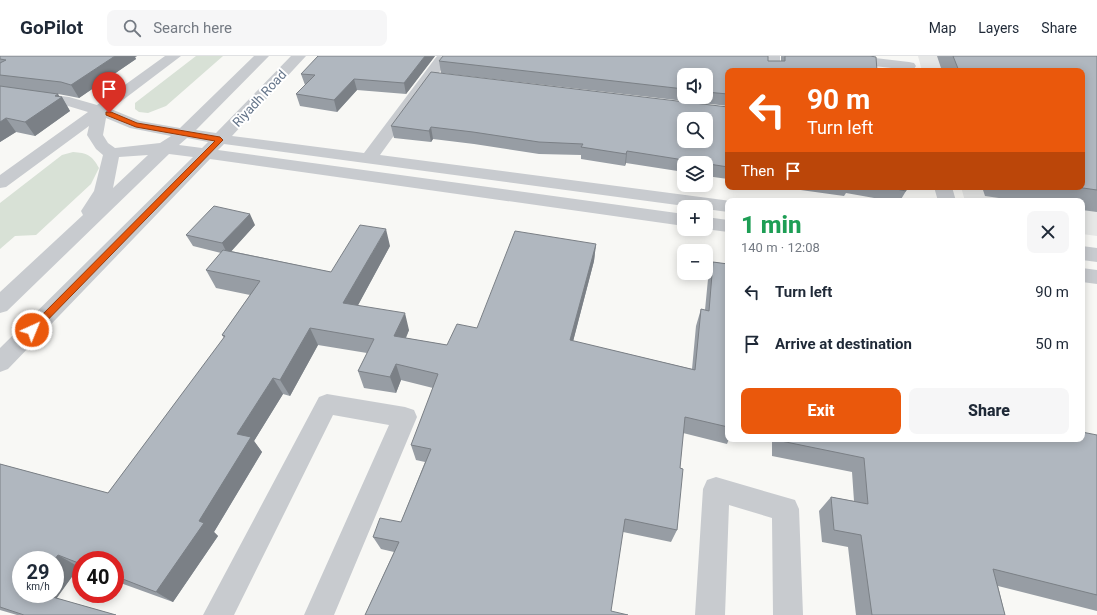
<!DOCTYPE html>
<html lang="en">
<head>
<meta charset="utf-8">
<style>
  body { margin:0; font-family:Roboto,sans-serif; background:#f6f6f7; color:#1f2937; height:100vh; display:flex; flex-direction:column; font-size:15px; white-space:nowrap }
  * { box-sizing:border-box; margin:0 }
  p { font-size:13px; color:#747a83 }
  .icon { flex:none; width:22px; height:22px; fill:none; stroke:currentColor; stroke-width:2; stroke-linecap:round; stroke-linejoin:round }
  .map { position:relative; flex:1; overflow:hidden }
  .panel { position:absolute; left:725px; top:142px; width:360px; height:244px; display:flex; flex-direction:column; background:#fff; border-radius:8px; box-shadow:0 2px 10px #0003 }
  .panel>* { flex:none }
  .guide { position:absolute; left:725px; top:12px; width:360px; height:122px; border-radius:8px; box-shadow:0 2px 10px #0003; background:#ea580c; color:#fff; overflow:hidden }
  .buttons { position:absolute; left:677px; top:12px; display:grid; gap:8px }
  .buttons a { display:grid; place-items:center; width:36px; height:36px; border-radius:8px; background:#fff; box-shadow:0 2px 10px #0003; font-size:20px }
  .speed { position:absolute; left:12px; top:495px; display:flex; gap:8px; font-size:20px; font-weight:700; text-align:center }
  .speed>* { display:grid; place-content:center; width:52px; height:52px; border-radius:50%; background:#fff; box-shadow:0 2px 10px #0003; line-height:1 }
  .speed small { font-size:10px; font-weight:400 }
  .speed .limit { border:6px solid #d22; background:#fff; color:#111 }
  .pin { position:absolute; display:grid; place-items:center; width:34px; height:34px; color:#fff; margin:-41px -17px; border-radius:50% 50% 50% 0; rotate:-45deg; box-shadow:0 0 4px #0007 }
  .pin .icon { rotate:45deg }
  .me { position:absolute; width:44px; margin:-22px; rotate:44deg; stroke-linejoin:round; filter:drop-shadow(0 0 3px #0008) }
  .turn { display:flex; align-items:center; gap:14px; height:84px; padding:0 16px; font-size:18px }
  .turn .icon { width:52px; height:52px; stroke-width:2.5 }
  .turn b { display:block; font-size:28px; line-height:34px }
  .then { display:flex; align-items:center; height:38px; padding:0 16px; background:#0003; gap:8px; font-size:15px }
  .round { display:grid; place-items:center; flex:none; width:42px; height:42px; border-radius:8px; background:#f6f6f7 }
  .headline { display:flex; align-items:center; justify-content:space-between; height:68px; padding:0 16px }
  h1 { font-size:24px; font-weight:800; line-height:30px; color:#1e9e55 }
  .button { display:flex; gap:8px; margin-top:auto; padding:8px 16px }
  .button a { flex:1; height:46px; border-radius:8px; background:#ea580c; color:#fff; font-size:16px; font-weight:800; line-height:46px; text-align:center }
  .button a+a { background:#f6f6f7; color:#1f2937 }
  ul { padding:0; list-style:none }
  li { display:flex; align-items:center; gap:12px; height:52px; padding:0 16px }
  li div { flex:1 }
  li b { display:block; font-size:15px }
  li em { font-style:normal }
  header { display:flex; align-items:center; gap:24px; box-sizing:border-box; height:56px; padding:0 20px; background:#fff; border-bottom:1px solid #e0e1e3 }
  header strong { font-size:19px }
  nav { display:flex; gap:22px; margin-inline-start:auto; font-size:14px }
  .search { width:280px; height:36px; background:#f6f6f7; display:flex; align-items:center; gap:10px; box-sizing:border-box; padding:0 14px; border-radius:8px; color:#747a83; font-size:15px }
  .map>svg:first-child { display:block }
  .built { fill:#e6e7e6 }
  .green { fill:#d8e1d6 }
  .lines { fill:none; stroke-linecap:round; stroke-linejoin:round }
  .minor { fill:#c8cbcf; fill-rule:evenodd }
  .wall { fill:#979da4; fill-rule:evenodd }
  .shaded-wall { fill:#7b8086 }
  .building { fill:#b0b7bf; stroke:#7b8086; fill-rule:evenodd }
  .route { fill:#ea580c; stroke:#983908 }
  .labels { text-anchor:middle; stroke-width:4; stroke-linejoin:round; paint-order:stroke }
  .street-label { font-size:13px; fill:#647489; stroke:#fff }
</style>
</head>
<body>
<header>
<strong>GoPilot</strong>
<div class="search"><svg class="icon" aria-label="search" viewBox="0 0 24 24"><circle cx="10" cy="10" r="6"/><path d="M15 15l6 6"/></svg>Search here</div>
<nav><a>Map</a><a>Layers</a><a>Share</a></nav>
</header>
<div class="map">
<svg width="1097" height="559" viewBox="0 0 1097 559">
  <rect width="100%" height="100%" fill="#f8f8f5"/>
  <path class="built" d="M918,0H1097V180L1082,178V145H965L961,131H1082V15H922Z"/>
  <path class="green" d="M196,0H223L166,50L148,57L139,56L135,53V47Z
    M73,96C87,97 92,99 99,112L91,128L36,179L15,180L0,193V147L62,99Z"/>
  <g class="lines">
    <path class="minor" d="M165,0H181L111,53L140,65L180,72L254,0H269L196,74L216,77L291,0H306L232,80L364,97L437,0H451L380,99L731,145H728V156L706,153V151H692L224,88L218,94L684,158V170L210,103L8,313L0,316V292L193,101L169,98L7,255L0,257V236L83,159L81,155L94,135L103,99L96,93L87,79L89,70L6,131L0,132V119L88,56L68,50L0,40V32L69,41L97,49ZM106,62L130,72L171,80L160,87L115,92L108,87L103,79ZM187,82L208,86L202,92L179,89ZM148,99L113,132L119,101Z
      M766,0H780V15H766Z
      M814,0H858L909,6L914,7L916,10L914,13L909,14L821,4L816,3Z
      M934,131H952L956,145H938Z
      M706,161L728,164V176L705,173Z
      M1082,190L1097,192V206L1082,204Z
      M1082,212L1097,214V228L1082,226Z
      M327,338L405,351L414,354L417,361L334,559H304L389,369L333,359L234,559H203L319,341Z
      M716,421L795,444L799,453L803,559H773L772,462L729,449L725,559H695L703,433L707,424Z"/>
  </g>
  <path class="wall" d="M0,0H137L135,1L136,3L79,42L69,40L58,38L60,41H62L70,55L35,80L16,76L0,86Z
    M435,0L406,38L357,34L337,56L300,50L296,38L305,29L301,18Z
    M781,0H870L728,15V50L441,17L439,5H781ZM684,19H706V41H684Z
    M937,0H1097V156L1082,154V145H1020L985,140L982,131H1082V15H942Z
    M728,51V123L706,120V107H684V116L626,107L625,110L581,103V99L539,98L474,88L433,83L431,86L394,82L391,70Z
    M779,131H906V135L900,145H891L846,137L844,140Z
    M255,169L231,195L331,216L390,190L358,249L409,274L406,282L447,289L477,272L596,188L594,205L573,285L692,313L696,270L701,253L705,254L708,223L713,206L728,208V383H729L727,388L683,377L680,412L677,474L671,486L623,476L365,559L394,496L381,493L373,481L401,466L425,406L416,404L411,389L433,332L401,324L396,337L364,332L358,315L367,297L318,289L290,340L283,338L254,385L262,396L214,476L218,480L173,546L115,525V504H81V512L79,511L56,542L116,559H17L0,554V408L108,437L224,282L222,279L250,239L216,232L206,214L221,197L193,190L186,179Z
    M1097,379V555L998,530L1005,559H856L848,491L822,486L819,455L831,441L854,445L852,416L772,400V383H1082Z"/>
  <path class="shaded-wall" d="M115,0H137L135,1L136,3L79,42L71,29Z
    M425,0H435L406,38L404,27Z
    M354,23L357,34L337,56L334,44Z
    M58,38L60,42L62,41L70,55L35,80L25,66Z
    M6,62L16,76L0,86V66Z
    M431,71L433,83L431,86L429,75Z
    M627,95L626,107L625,110L626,98Z
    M250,158L255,169L228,199L222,187Z
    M386,173L390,190L350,264L343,247Z
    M596,188L594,205L569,301L570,284Z
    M405,257L409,274L399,297L394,280Z
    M310,272L318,289L290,340L280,324Z
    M396,308L401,324L396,337L390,321Z
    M273,322L283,338L254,385L262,396L214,476L218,480L173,546L156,536L199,465L237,378Z
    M58,499L79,511L54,546L37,538H55V504H54Z"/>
  <path class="building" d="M0,0H115L71,29L61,26L0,19V7L6,4L0,3Z
    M318,0H425L404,27L354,23L334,44L296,38L315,19L301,18Z
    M443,0H768V5H785V0H870L876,1L877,15H728V38L706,36V19H684V33L439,5Z
    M953,0H1097V134L1076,131H1082V15H959Z
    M431,16L728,51V111L627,95L626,98L581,91L583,88L539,86L473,76L431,71L429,75L391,70ZM684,63H706V85H684Z
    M0,30L58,38L55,40L62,41L25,66L6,62L0,66Z
    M886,131H906V135Z
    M214,150L250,158L222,187L186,179Z
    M360,169L386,173L343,247L405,257L394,280L447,289L457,268L477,272L515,175L596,188L570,284L695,314L701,253L709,255L713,206L728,208V371L685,361L680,412L683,413L677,474L625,463L611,555L628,559H365L399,486L373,481L380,462L401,466L431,393L411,389L438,318L396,308L390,321L358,315L374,283L310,272L280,324L273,322L237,378L251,381L199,465L204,467L156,536L115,520V504H81V508L58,499L54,504H21V538H42L116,559H24L0,551V408L108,437L225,280L222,279L260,225L206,214L223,194L331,216Z
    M1082,376L1097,379V539L993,513L1005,559H872L861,479L834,474L831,441L868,448L864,402L781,385V383H1082Z"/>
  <path class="route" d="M106,56H111L137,67L220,81L223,84L35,277H29L28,274L29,272L215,85L136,71L106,59Z"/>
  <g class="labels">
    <g class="street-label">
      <text transform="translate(259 42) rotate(-47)" y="5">Riyadh Road</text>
    </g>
  </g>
</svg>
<div class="buttons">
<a><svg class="icon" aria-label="sound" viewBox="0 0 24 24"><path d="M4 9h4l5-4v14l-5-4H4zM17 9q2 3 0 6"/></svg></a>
<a><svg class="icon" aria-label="search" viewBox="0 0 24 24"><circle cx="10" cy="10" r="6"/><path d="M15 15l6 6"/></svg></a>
<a><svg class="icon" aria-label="layers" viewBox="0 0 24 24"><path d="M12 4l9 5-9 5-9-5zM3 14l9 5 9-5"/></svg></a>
<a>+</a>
<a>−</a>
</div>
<div class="speed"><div>29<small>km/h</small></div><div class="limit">40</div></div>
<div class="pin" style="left:109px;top:57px;background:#d93025"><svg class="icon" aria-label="arrive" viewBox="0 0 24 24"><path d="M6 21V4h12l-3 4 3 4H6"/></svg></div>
<svg class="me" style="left:32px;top:274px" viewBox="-20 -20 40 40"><circle r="17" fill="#ea580c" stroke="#fff" stroke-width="3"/><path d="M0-11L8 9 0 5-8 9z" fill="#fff"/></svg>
<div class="guide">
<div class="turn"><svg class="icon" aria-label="left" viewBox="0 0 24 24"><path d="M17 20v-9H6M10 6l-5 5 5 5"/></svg><div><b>90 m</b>Turn left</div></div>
<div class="then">Then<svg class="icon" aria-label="arrive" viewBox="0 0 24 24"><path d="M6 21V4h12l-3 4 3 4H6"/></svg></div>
</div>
<section class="panel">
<div class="headline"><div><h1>1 min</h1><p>140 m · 12:08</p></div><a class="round"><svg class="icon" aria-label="close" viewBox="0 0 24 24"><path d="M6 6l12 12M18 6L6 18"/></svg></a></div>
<ul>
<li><svg class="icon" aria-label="left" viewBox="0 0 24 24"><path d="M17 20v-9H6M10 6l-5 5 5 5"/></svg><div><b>Turn left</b></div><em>90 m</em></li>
<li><svg class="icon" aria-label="arrive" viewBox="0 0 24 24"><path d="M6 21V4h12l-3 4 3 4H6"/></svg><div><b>Arrive at destination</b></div><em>50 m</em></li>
</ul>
<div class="button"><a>Exit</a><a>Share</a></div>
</section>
</div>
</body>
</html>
